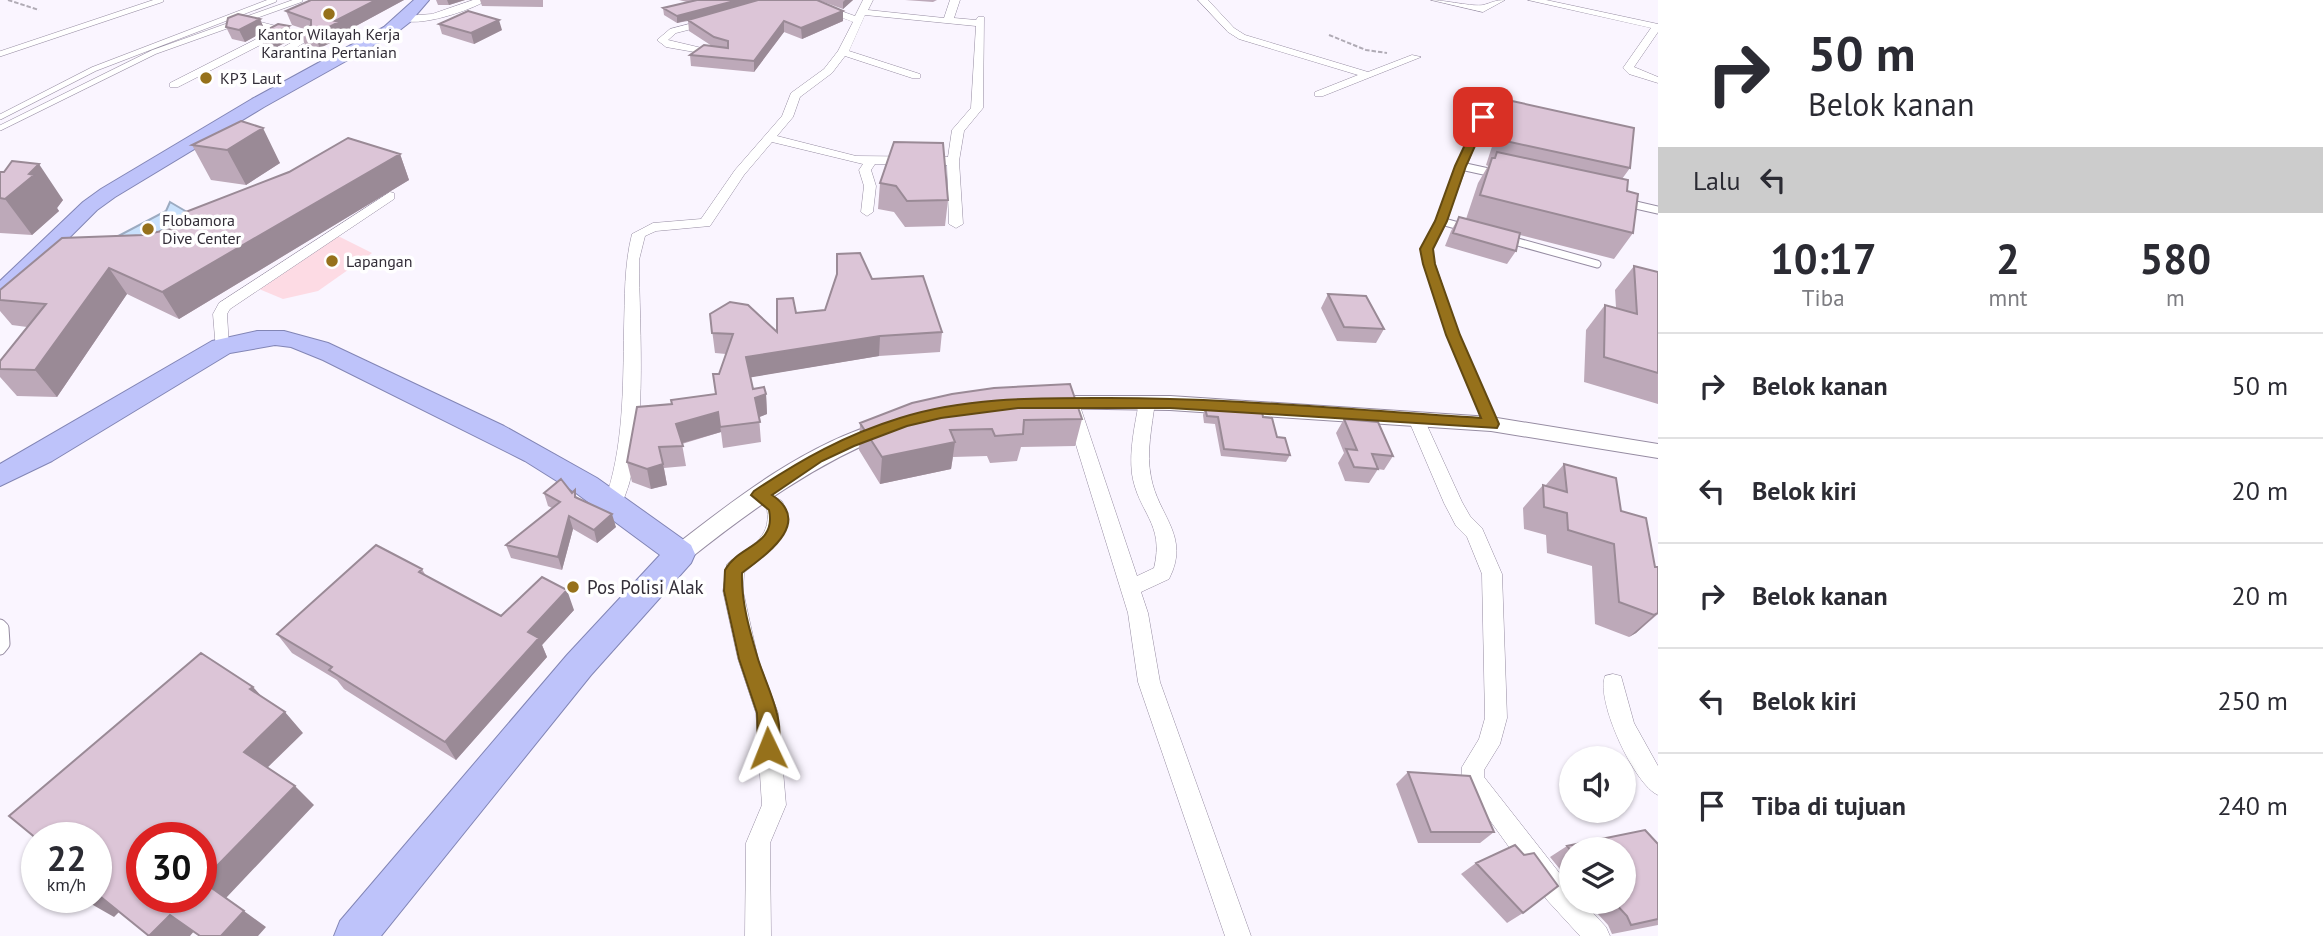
<!DOCTYPE html>
<html lang="id">
<head>
<meta charset="utf-8">
<style>
  body { margin:0; font-family:"PT Sans",sans-serif; background:#f2f2f3; color:#2b2b33; height:100vh; display:flex; flex-direction:column; font-size:26px; white-space:nowrap }
  * { box-sizing:border-box; margin:0 }
  p { font-size:23px; color:#7c7c81 }
  .icon { flex:none; width:38px; height:38px; fill:none; stroke:currentColor; stroke-width:2; stroke-linecap:round; stroke-linejoin:round }
  .map { position:relative; flex:1; overflow:hidden }
  .side { display:flex; flex-direction:column; background:#fff; width:665px }
  .side>* { flex:none }
  .guide { background:#fff; color:#2b2b33; overflow:hidden }
  .controls { position:absolute; left:1559px; top:746px; display:grid; gap:14px }
  .controls a { display:grid; place-items:center; width:77px; height:77px; border-radius:50%; background:#fff; box-shadow:0 2px 5px #0004; font-size:35px }
  .speed { position:absolute; left:21px; top:822px; display:flex; gap:14px; font-size:35px; font-weight:700; text-align:center }
  .speed>* { display:grid; place-content:center; width:91px; height:91px; border-radius:50%; background:#fff; box-shadow:0 2px 5px #0004; line-height:1 }
  .speed small { font-size:18px; font-weight:400 }
  .speed .limit { border:10px solid #d22; background:#fff; color:#111 }
  .pin { position:absolute; display:grid; place-items:center; width:60px; height:60px; color:#fff; margin:-30px; border-radius:14px; box-shadow:0 4px 10px #0006 }
  .me { position:absolute; width:77px; margin:-38px; rotate:358deg; stroke-linejoin:round; filter:drop-shadow(0 0 5px #0008) }
  .turn { display:flex; align-items:center; gap:24px; height:147px; padding:0 35px; font-size:32px }
  .turn .icon { width:91px; height:91px; stroke-width:2.5 }
  .turn b { display:block; font-size:49px; line-height:60px }
  .then { display:flex; align-items:center; height:66px; padding:0 35px; background:#0003; gap:14px; font-size:26px }
  .eta { display:flex; justify-content:space-evenly; align-items:center; height:119px; text-align:center }
  .eta b { font-size:42px; font-weight:600; line-height:49px }
  ul { padding:0; list-style:none }
  li { display:flex; align-items:center; gap:21px; height:105px; padding:0 35px; border-top:2px solid #e1e1e2 }
  li div { flex:1 }
  li b { display:block; font-size:26px }
  li em { font-style:normal }
  main { display:flex; flex:1; min-height:0 }
  .map>svg:first-child { display:block }
  .green { fill:#fddbe4 }
  .water { fill:#c9e1fc; stroke:#9cabc1; stroke-width:2 }
  .lines { fill:none; stroke-linecap:round; stroke-linejoin:round }
  .service-far3-casing { stroke:#968ca2; stroke-width:6 }
  .service-far2-casing { stroke:#968ca2; stroke-width:9 }
  .service-far1-casing { stroke:#968ca2; stroke-width:10 }
  .service-casing { stroke:#968ca2; stroke-width:13 }
  .minor-casing { stroke:#968ca2; stroke-width:1 }
  .tertiary-casing { stroke:#968ca2; stroke-width:2 }
  .trunk-casing { stroke:#8285b5; stroke-width:2 }
  .path { stroke:#b0abb5; stroke-width:2; stroke-dasharray:4.5 2; stroke-linecap:butt }
  .service-far3 { stroke:#fff; stroke-width:5 }
  .service-far2 { stroke:#fff; stroke-width:7 }
  .service-far1 { stroke:#fff; stroke-width:9 }
  .service { stroke:#fff; stroke-width:11 }
  .minor { fill:#fff; fill-rule:evenodd }
  .tertiary { fill:#fff; fill-rule:evenodd }
  .trunk { fill:#bec3fa; fill-rule:evenodd }
  .wall { fill:#bda9b9 }
  .shaded-wall { fill:#9a8a96 }
  .building { fill:#dcc5d7; stroke:#9a8a96; stroke-width:2; fill-rule:evenodd }
  .route { fill:#96711b; stroke:#624912; stroke-width:2 }
  .poi-dot { fill:#96711b; stroke:#fff; stroke-width:2.5 }
  .labels { text-anchor:middle; stroke-width:7; stroke-linejoin:round; paint-order:stroke }
  .far-poi-label { font-size:16px; fill:#332e38; stroke:#fff; text-anchor:start }
  .poi-label { font-size:19px; fill:#332e38; stroke:#fff; text-anchor:start }
</style>
</head>
<body>
<main>
<div class="map">
<svg width="1658" height="936" viewBox="0 0 1658 936">
  <rect width="100%" height="100%" fill="#faf5ff"/>
  <path class="green" d="M338,236L372,253L318,291L283,299L259,289Z"/>
  <path class="water" d="M170,202L187,212L128,254L105,243L166,211Z"/>
  <g class="lines">
    <defs>
      <path id="service-far3" d="M0,54L161,0
        M0,117L94,69L274,0
        M0,128L154,52L300,0
        M1467,153L1480,121L1490,115L1513,119"/>
      <path id="service-far2" d="M1461,166L1493,173
        M1627,203L1658,210
        M1441,221L1466,228
        M1507,239L1597,264
        M1460,351L1426,249L1441,221L1468,152"/>
      <path id="service-far1" d="M1459,349L1491,424"/>
      <path id="service" d="M0,625L3,628L4,644L0,649"/>
      <path id="minor" d="M473,0H487C472,10 416,29 400,19L405,16L432,14Z
        M796,0H810L855,16L863,0H873L868,10L944,18L950,0H960L954,18L976,20L978,17H984L983,108L964,131L959,161L963,224L956,228L949,224L947,165L875,164L871,170L876,186L873,212L867,216L861,212L864,186L859,170L863,164L772,142L744,175L710,226L656,231L645,236L639,260C639,326 650,453 619,509H607L604,504C624,447 623,390 624,329C625,297 624,266 632,234L653,223L701,219L735,170L782,116L791,93L824,69L838,51L853,22ZM865,15L976,26L971,108L952,130L948,157L856,156L777,136L793,117L800,97L832,73L845,56L912,78H920V74L849,51Z
        M1198,0H1208L1234,28L1245,35L1368,72L1412,55L1421,57L1323,96H1315V92L1358,75L1239,39L1228,32Z
        M1431,0C1444,0 1474,7 1483,5C1491,3 1495,0 1505,0L1483,12Z
        M1528,0H1546L1658,24V32L1634,67L1658,77V83L1629,74L1623,68L1651,28Z
        M245,18L315,36L276,60H268V56L301,37L284,33L178,87H170V83L274,30L242,23V19Z
        M712,18L715,19V23L676,33L668,40L723,53V57L666,47L657,40L670,29Z
        M390,192L394,193V199L230,309L227,314L229,347L221,352L216,350L213,314L219,303Z
        M1147,396L1155,402C1152,426 1146,453 1151,477C1158,516 1191,536 1169,579L1141,592L1148,613L1160,682L1251,936H1225L1138,682L1128,613L1064,406L1072,400L1080,406L1137,576L1154,568C1165,523 1138,513 1132,474C1129,450 1135,425 1139,402Z
        M1417,415L1425,421L1462,502L1470,516L1482,528L1502,574L1507,718L1500,744L1484,770V777L1572,889V901H1582L1606,927L1610,936H1580L1547,900L1461,780L1462,767L1479,739L1485,718L1482,574L1467,537L1456,526L1444,503L1409,421Z
        M759,488L782,501C801,536 764,553 744,573L743,591L758,659L778,713L786,805L770,843L771,936H745L746,843L762,805L756,713L738,659L723,591L727,564C747,546 772,541 767,509L750,495L753,490Z
        M1613,674L1621,676L1634,723L1658,766V795C1635,786 1595,700 1605,676Z"/>
      <path id="tertiary" d="M1051,396H1170L1491,417L1658,444V458L1491,431L1170,410L1044,408L1041,403L1044,398Z
        M885,421L892,423L895,428L892,433C816,463 752,509 688,560L680,563L672,560L669,554L672,548C736,498 805,444 885,421Z"/>
      <path id="trunk" d="M414,0H429L410,22L396,33L264,107L115,197L97,210L8,299L0,301V281L83,202L101,189L252,99L384,27Z
        M257,331H284L328,343L504,426L597,478L691,545L695,554L691,563L591,675L381,936H334L340,921L567,655L660,555L576,493L525,461L323,360L291,347L275,345L230,353L52,461L0,486V464L212,341Z"/>
    </defs>
    <use href="#service-far3" class="service-far3-casing"/>
    <use href="#service-far2" class="service-far2-casing"/>
    <use href="#service-far1" class="service-far1-casing"/>
    <use href="#service" class="service-casing"/>
    <use href="#minor" class="minor-casing"/>
    <use href="#tertiary" class="tertiary-casing"/>
    <use href="#trunk" class="trunk-casing"/>
    <path class="path" d="M8,0L39,10
      M1329,35L1366,50L1387,53"/>
    <use href="#service-far3" class="service-far3"/>
    <use href="#service-far2" class="service-far2"/>
    <use href="#service-far1" class="service-far1"/>
    <use href="#service" class="service"/>
    <use href="#minor" class="minor"/>
    <use href="#tertiary" class="tertiary"/>
    <use href="#trunk" class="trunk"/>
  </g>
  <path class="wall" d="M311,0H404L343,33L344,36L320,48L305,45L300,32L304,29L292,25L286,11Z
    M436,0H465L449,5H438Z
    M480,0H543V7L482,6Z
    M679,0H817L843,11V21L802,39L784,32L754,72L691,66L690,55L712,46L689,31L688,21L677,23L664,15L663,8L687,2Z
    M818,0H853L843,9Z
    M905,0H937L933,2Z
    M260,19L265,31L294,38L275,48L264,46L259,34L245,42L232,39L226,27Z
    M439,24L502,30L474,44L442,34Z
    M1512,101L1630,168L1622,179L1627,191L1633,233L1614,259L1520,235L1516,251L1507,264L1445,246L1451,231L1459,217L1466,219L1478,183L1488,166L1486,165L1499,125Z
    M241,121L280,163L246,185L211,180L192,145Z
    M894,142L948,200L945,226L905,227L894,212L878,209L880,183Z
    M400,154L409,180L179,319L127,294L57,397L17,396L0,377V361L27,327L12,325L0,311V290L143,235L181,227Z
    M0,172L63,200L57,208L59,211L32,235L0,233Z
    M1634,266L1658,272V404L1584,382L1586,330L1605,305L1616,308L1615,290Z
    M872,279L942,332L940,352L879,356L750,377L753,389L766,394L767,414L759,417L761,442L723,448L721,432L682,444L686,466L664,468L667,485L651,489L632,482L627,462L672,404L716,394L719,374L726,354L715,353L710,314L777,332L796,313L825,310Z
    M1328,294L1384,329L1376,343L1337,341L1321,308Z
    M1205,408L1263,417L1290,455L1286,462L1221,456L1215,424L1204,423L1203,415Z
    M1082,419L1075,446L1021,447L1017,461L990,463L987,456L953,457L951,469L880,484L859,450L860,423Z
    M1344,419L1393,456L1384,470L1378,469L1369,483L1345,481L1338,463L1344,453L1336,433Z
    M1564,464L1621,511L1655,567H1658V614L1636,633L1629,637L1595,624L1592,566L1547,553L1546,535L1524,529L1523,508L1543,485L1545,486Z
    M544,493H572L616,527L597,543L573,529L562,570L511,558L506,545L552,508L548,506Z
    M422,569L426,576L501,616L574,610L542,645L547,657L456,760L344,689L337,680L292,653L277,634Z
    M1408,772L1494,832L1480,843H1418L1396,784Z
    M1658,844V925L1612,934L1608,925L1586,901H1624L1572,849V884L1550,857L1567,846Z
    M1476,863L1523,913L1507,923L1461,874Z"/>
  <path class="shaded-wall" d="M376,0H404L343,33L344,36L320,48L314,35L335,21Z
    M447,0H465L449,5Z
    M738,0H765L677,23V16Z
    M845,0H853L843,9V2Z
    M843,11V21L802,39L801,28Z
    M260,19L265,31L245,42L239,30Z
    M499,20L502,30L474,44L471,33Z
    M784,21V32L754,72V61Z
    M289,26L294,38L275,48L269,36Z
    M263,128L280,163L246,185L227,150Z
    M400,154L409,180L179,319L162,292Z
    M39,164L63,200L57,208L59,211L32,235L5,199Z
    M109,268L127,294L57,397L35,370Z
    M880,336L879,356L747,378L746,357Z
    M766,394L767,414L757,418L755,398Z
    M718,412L721,432L679,444L676,424Z
    M955,442L951,469L880,484L882,457Z
    M663,464L667,485L651,489L647,469Z
    M612,514L616,527L597,543L594,530Z
    M569,516L573,529L562,570L558,557Z
    M567,590L574,610L542,645L547,657L456,760L445,742L528,632Z
    M1658,613L1636,633L1629,637L1654,615Z
    M253,687L272,708L250,689Z
    M285,712L303,733L264,771L244,752Z
    M295,786L314,805L226,898L266,927L258,936H221L202,881Z
    M96,892L123,908L114,917L86,901L89,898H96Z
    M170,915L195,930L190,936H149Z"/>
  <path class="building" d="M311,0H376L335,21L339,22L314,35L300,32L311,25V20L286,11Z
    M697,0H738L677,16L663,8Z
    M758,0H817L843,11L801,28L784,21L754,61L690,55L704,45L728,48V41L714,37L688,20Z
    M468,11L499,20L471,33L439,24Z
    M238,14L260,19L239,30L226,27L228,18Z
    M278,24L289,26L269,36L259,34Z
    M1512,101L1634,128L1630,168L1501,140Z
    M241,121L263,128L227,150L192,145Z
    M348,138L400,154L162,292L109,268L35,370L0,369V361L46,304L0,300V290L62,238L143,235L181,227L183,213L289,172Z
    M894,142L943,143L948,200L907,201L896,186L880,183Z
    M1497,152L1628,180L1627,191L1638,194L1633,233L1480,195L1492,158H1495Z
    M12,161L39,164L29,174L34,175L5,199L0,198V172H4Z
    M1459,217L1520,233L1516,251L1453,233Z
    M860,253L872,279L923,276L942,332L880,336L746,357L753,389L764,387L766,394L755,398L760,422L720,427L718,412L676,424L683,446L659,447L663,464L647,469L627,462L637,407L672,404L671,400L716,394L713,374H719L733,334L712,333L710,314L730,302L748,305L777,332V299L793,298L796,313L825,310L837,274V254Z
    M1634,266L1658,272V373L1604,357L1605,305L1637,314Z
    M1328,294L1366,296L1384,329L1344,327Z
    M1070,384L1082,419L1024,420L1023,434L995,436L992,429L950,430L955,442L882,457L860,423L912,403L952,394L994,388Z
    M1205,408L1262,411L1263,417L1272,418L1277,437L1285,438L1290,455L1224,449L1218,417L1207,416Z
    M1344,419L1378,422L1393,456L1372,454L1378,469L1354,467L1346,449L1357,450Z
    M1564,464L1616,478L1621,511L1646,518L1655,567H1658V613L1654,615L1619,602L1614,544L1568,530L1567,513L1544,507L1543,485L1567,492Z
    M561,479L572,493L575,490V497L612,514L594,530L569,516L558,557L506,545L560,502L544,493Z
    M376,545L422,569L419,572L501,616L542,577L567,590L528,632L539,638L445,742L329,670L332,667L277,634Z
    M201,653L253,687L250,689L285,712L244,752L295,786L202,881L244,911L221,936H200L170,915L149,936L96,893V838L37,839L9,816ZM142,838H201V898H142Z
    M1408,772L1470,776L1494,832H1431Z
    M1645,830L1658,844V919L1631,925L1627,916L1613,901H1624V849H1572V852L1567,846Z
    M1515,845L1524,855L1534,853L1558,886L1523,913L1476,863Z"/>
  <path class="route" d="M1483,114L1488,117L1466,166L1447,221L1433,249L1435,264L1460,335L1499,424L1497,428L1170,408H1018L941,418L907,426L854,446L822,461L772,495C814,523 765,555 742,573C741,602 750,632 758,659C767,688 789,725 775,755L768,758L761,755L758,748L757,713L739,659L724,591L725,570C738,545 777,546 769,510L751,495L754,491C802,459 845,435 900,418C963,398 1030,398 1095,398C1224,397 1353,410 1481,418L1446,335L1423,264L1420,249L1435,221L1455,166L1478,117Z"/>
  <g class="poi-dot">
    <circle cx="329" cy="14" r="7"/>
    <circle cx="206" cy="78" r="7"/>
    <circle cx="148" cy="229" r="7"/>
    <circle cx="332" cy="261" r="7"/>
    <circle cx="573" cy="587" r="7"/>
  </g>
  <g class="labels">
    <g class="far-poi-label">
      <text x="329" y="40" text-anchor="middle">Kantor Wilayah Kerja<tspan x="329" dy="18">Karantina Pertanian</tspan></text>
      <text x="220" y="84">KP3 Laut</text>
      <text x="162" y="226">Flobamora<tspan x="162" dy="18">Dive Center</tspan></text>
      <text x="346" y="267">Lapangan</text>
    </g>
    <g class="poi-label">
      <text x="587" y="594">Pos Polisi Alak</text>
    </g>
  </g>
</svg>
<div class="controls">
<a><svg class="icon" aria-label="sound" viewBox="0 0 24 24"><path d="M4 9h4l5-4v14l-5-4H4zM17 9q2 3 0 6"/></svg></a>
<a><svg class="icon" aria-label="layers" viewBox="0 0 24 24"><path d="M12 4l9 5-9 5-9-5zM3 14l9 5 9-5"/></svg></a>
</div>
<div class="speed"><div>22<small>km/h</small></div><div class="limit">30</div></div>
<div class="pin" style="left:1483px;top:117px;background:#d93025"><svg class="icon" aria-label="arrive" viewBox="0 0 24 24"><path d="M6 21V4h12l-3 4 3 4H6"/></svg></div>
<svg class="me" style="left:768px;top:748px" viewBox="-20 -20 40 40"><path d="M0-17L14 15 0 8-14 15z" fill="#96711b" stroke="#fff" stroke-width="4"/></svg>
</div>
<section class="side">
<div class="guide">
<div class="turn"><svg class="icon" aria-label="right" viewBox="0 0 24 24"><path d="M7 20v-9h11M14 6l5 5-5 5"/></svg><div><b>50 m</b>Belok kanan</div></div>
<div class="then">Lalu<svg class="icon" aria-label="left" viewBox="0 0 24 24"><path d="M17 20v-9H6M10 6l-5 5 5 5"/></svg></div>
</div>
<div class="eta">
<div><b>10:17</b><p>Tiba</p></div>
<div><b>2</b><p>mnt</p></div>
<div><b>580</b><p>m</p></div>
</div>
<ul>
<li><svg class="icon" aria-label="right" viewBox="0 0 24 24"><path d="M7 20v-9h11M14 6l5 5-5 5"/></svg><div><b>Belok kanan</b></div><em>50 m</em></li>
<li><svg class="icon" aria-label="left" viewBox="0 0 24 24"><path d="M17 20v-9H6M10 6l-5 5 5 5"/></svg><div><b>Belok kiri</b></div><em>20 m</em></li>
<li><svg class="icon" aria-label="right" viewBox="0 0 24 24"><path d="M7 20v-9h11M14 6l5 5-5 5"/></svg><div><b>Belok kanan</b></div><em>20 m</em></li>
<li><svg class="icon" aria-label="left" viewBox="0 0 24 24"><path d="M17 20v-9H6M10 6l-5 5 5 5"/></svg><div><b>Belok kiri</b></div><em>250 m</em></li>
<li><svg class="icon" aria-label="arrive" viewBox="0 0 24 24"><path d="M6 21V4h12l-3 4 3 4H6"/></svg><div><b>Tiba di tujuan</b></div><em>240 m</em></li>
</ul>
</section>
</main>
</body>
</html>
